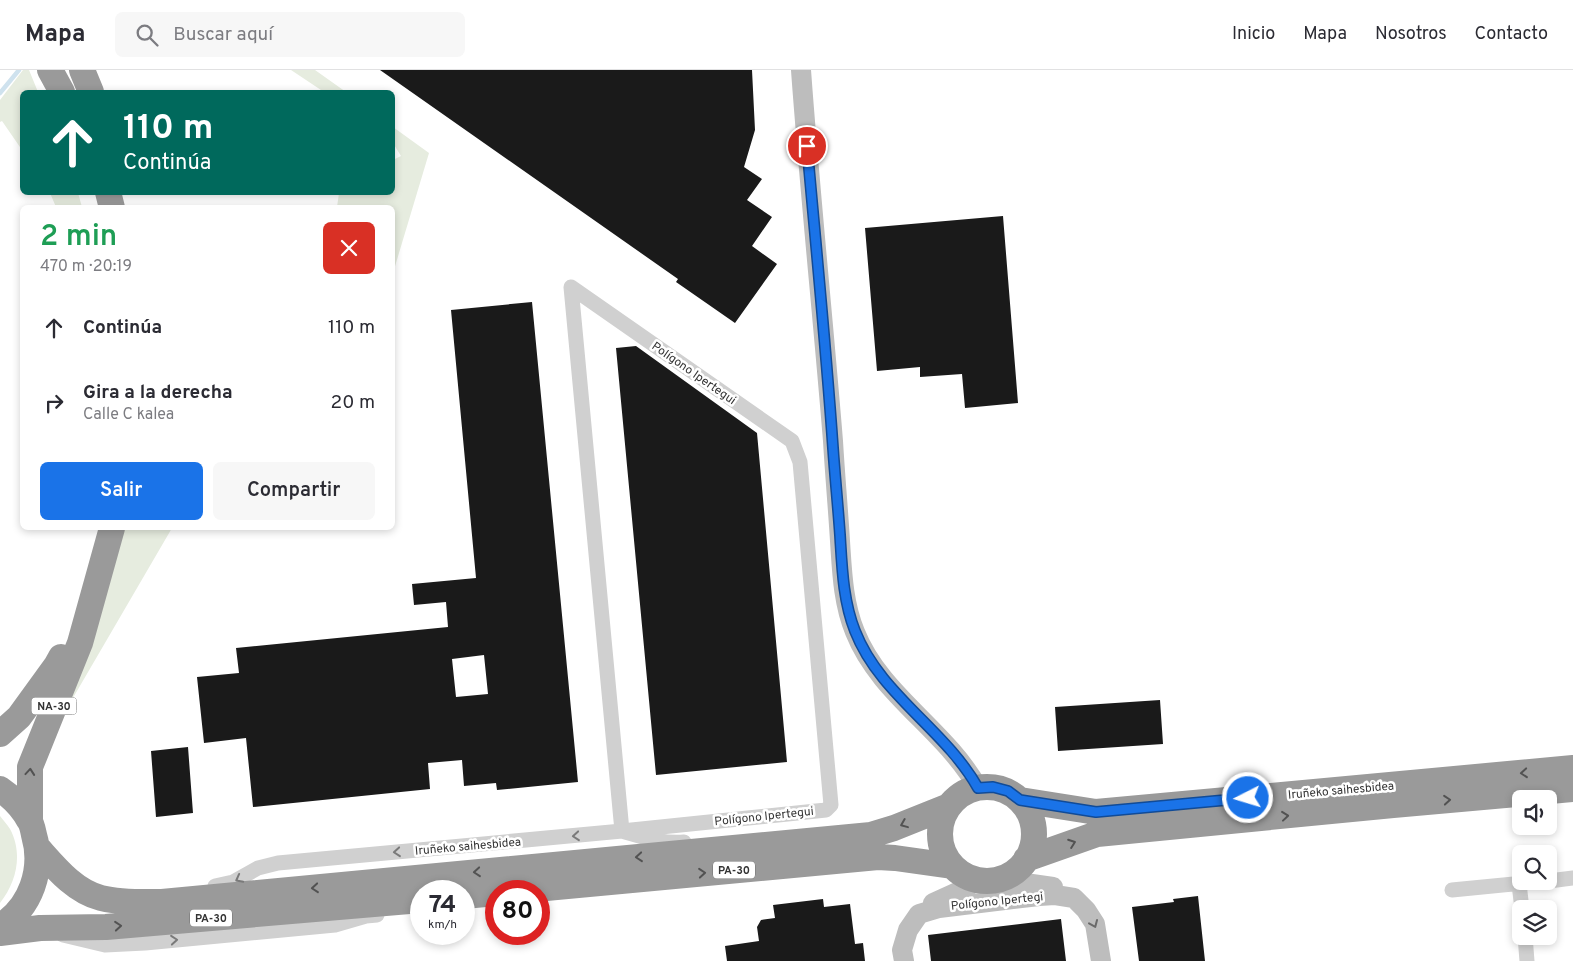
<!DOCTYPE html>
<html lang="es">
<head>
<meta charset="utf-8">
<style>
  body { margin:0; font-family:Overpass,sans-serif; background:#f7f7f7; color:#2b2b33; height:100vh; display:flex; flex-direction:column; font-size:19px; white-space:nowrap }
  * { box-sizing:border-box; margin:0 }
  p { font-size:16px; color:#7c7c81 }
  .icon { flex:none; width:28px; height:28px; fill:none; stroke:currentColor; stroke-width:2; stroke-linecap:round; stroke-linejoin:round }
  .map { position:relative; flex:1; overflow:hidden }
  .sheet { position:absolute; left:20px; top:135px; width:375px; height:325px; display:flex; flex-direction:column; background:#fff; border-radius:8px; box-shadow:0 2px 8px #0003 }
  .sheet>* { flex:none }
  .top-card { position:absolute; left:20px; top:20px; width:375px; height:105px; border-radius:8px; box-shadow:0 2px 8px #0003; background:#00695c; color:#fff; overflow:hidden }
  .controls { position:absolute; left:1512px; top:720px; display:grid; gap:10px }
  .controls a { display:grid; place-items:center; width:45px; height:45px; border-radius:8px; background:#fff; box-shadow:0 2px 8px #0003; font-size:25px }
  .speed { position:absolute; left:410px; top:810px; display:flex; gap:10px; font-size:25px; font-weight:700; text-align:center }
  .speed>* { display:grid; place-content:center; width:65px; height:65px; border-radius:50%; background:#fff; box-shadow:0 2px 8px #0003; line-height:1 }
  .speed small { font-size:12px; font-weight:400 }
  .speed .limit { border:8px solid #d22; background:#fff; color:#111 }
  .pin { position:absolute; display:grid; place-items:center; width:42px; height:42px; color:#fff; margin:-21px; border:2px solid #fff; border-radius:50%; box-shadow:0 1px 5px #0007 }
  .me { position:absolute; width:55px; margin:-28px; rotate:265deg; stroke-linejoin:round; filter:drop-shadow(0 0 4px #0008) }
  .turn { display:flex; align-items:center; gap:18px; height:105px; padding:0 20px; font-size:22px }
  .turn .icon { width:65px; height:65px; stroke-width:2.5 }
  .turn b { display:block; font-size:35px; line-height:42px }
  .round { display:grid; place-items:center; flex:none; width:52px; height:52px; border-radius:8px; background:#f7f7f7 }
  .headline { display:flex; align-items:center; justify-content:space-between; height:85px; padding:0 20px }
  h1 { font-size:30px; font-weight:600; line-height:38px; color:#1e9e55 }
  .action { display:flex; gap:10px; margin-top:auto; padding:10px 20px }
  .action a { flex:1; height:58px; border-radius:8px; background:#1a73e8; color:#fff; font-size:20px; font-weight:600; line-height:58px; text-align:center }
  .action a+a { background:#f7f7f7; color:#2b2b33 }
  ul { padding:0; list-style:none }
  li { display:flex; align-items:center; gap:15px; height:75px; padding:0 20px }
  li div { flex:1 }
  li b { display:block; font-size:19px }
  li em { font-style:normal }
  header { display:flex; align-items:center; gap:30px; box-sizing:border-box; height:70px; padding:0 25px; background:#fff; border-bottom:1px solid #e1e1e2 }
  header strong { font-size:24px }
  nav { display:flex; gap:28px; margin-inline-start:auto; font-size:18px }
  .search { width:350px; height:45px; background:#f7f7f7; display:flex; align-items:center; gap:12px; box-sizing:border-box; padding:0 18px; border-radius:8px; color:#7c7c81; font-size:19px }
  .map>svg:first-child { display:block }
  .green { fill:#e6ecdf }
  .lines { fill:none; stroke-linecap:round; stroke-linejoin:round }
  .stream { stroke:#cfe2ee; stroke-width:4.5 }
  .building { fill:#1a1a1a; fill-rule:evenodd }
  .street { stroke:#d0d0d0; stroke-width:15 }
  .secondary { stroke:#bdbdbd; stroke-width:20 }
  .highway { stroke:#9a9a9a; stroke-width:26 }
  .oneway { stroke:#525252 }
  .oneway2 { stroke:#7a7a7a }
  .oneway3 { stroke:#6a6a6a }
  .route-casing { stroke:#114b97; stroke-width:12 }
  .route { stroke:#1a73e8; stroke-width:9 }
  .labels { text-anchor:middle; stroke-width:5; stroke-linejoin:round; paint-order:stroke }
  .shield { fill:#fff; stroke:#707070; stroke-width:1 }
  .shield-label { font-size:11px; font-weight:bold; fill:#333 }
  .street-label { font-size:12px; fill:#333; stroke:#fff }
</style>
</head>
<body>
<header>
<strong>Mapa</strong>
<div class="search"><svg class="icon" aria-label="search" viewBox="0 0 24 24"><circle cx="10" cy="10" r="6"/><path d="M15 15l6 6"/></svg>Buscar aquí</div>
<nav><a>Inicio</a><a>Mapa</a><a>Nosotros</a><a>Contacto</a></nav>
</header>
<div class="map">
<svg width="1573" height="891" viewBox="0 0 1573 891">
  <rect width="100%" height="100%" fill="#fff"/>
  <path class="green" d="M23,0H29L38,22H22V80L2,51L0,52V30Z
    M291,0H315L346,22H324Z
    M393,57L429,83L393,203L392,138L337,137L339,123L392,122L393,90L401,86L393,73Z
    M50,123H78L82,137H56Z
    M124,458H172L63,645Z
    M0,746C3,750 7,754 10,759C23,783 17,812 0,833Z"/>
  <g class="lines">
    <path class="stream" d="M0,23L19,0"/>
  </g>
  <path class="building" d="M380,0H752L755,60L744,97L762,109L747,130L772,147L752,176L777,194L735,253L676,212L678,209Z
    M1003,146L1018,333L965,338L962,304L920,307V297L877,301L865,158Z
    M532,232L578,712L497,720L496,713L464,716L462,690L428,693L430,719L253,737L246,668L204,673L197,607L239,603L236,578L448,557L446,532L414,535L412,514L476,508L451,240ZM484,585L488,624L456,627L452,589Z
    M636,276L757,363L787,692L656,705L616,278Z
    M1160,630L1163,674L1058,681L1055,637Z
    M188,677L193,743L156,747L151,681Z
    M1198,826L1205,891H1139L1132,837L1174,832L1173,829Z
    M823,829L824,837L850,834L855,874L863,873L865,891H727L725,876L759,871L757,857L761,850L775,848L773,835Z
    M1061,849L1066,891H931L928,865Z"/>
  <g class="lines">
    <path class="street" d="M571,217L792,371L800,392L831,735L826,740L622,761Z
      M1549,811L1573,808
      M1519,814L1522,839
      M215,816L233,812L258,798L278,793L622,761C643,767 663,774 684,772
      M1452,820L1543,811
      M63,865L105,875L145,873L335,855L366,846L377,845
      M1525,866L1527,891"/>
    <path class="secondary" d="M801,0C810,124 823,248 833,371C835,405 838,438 840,471C842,501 843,533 855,562C880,625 945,659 978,718
      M1004,808L1018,812L1053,817
      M933,833L966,818L976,810
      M904,891L902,880L908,860L919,844L939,838L1039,826L1055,825L1074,828L1086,840L1095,854L1101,891"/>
    <path class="highway" d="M50,0L62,22
      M82,0L91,22
      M108,122L112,138
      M0,664L19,647L56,596L61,587
      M940 764a47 47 0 1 1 94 0a47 47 0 1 1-94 0Z
      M0,719C12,727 22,737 29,750C32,754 33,760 34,765C44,799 31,838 0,856
      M1020,730L1096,742L1573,698
      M30,751V697L80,573L112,458
      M38,778C55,797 74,821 101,828C121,833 142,832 162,832L871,765L894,758L949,736
      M1026,789L1097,764L1393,735L1573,719
      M514,821L878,787L895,788L952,796
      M464,826L496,823
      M0,863L40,858L106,857L421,830"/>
  </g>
  <defs><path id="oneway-chevron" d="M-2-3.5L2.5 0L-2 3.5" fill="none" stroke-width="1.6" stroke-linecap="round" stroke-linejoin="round" transform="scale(1.25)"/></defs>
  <g class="oneway">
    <use href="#oneway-chevron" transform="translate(30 702) rotate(-85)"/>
    <use href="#oneway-chevron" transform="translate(1524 703) rotate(175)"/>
    <use href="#oneway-chevron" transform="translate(1447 730) rotate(-5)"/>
    <use href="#oneway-chevron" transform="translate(1285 746) rotate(-6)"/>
    <use href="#oneway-chevron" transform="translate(904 754) rotate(158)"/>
    <use href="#oneway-chevron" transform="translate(1072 773) rotate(-20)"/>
    <use href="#oneway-chevron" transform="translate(639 787) rotate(175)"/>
    <use href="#oneway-chevron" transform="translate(477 802) rotate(175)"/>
    <use href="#oneway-chevron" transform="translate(702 803) rotate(-5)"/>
    <use href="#oneway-chevron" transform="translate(315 818) rotate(175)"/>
    <use href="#oneway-chevron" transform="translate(118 856) rotate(-5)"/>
  </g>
  <g class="oneway2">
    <use href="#oneway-chevron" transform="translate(576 766) rotate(175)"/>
    <use href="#oneway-chevron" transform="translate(397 782) rotate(175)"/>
    <use href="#oneway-chevron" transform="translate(239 809) rotate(152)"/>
    <use href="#oneway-chevron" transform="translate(174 870) rotate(-5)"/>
  </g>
  <use class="oneway3" href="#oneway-chevron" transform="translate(1094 854) rotate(67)"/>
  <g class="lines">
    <defs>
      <path id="route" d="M807,76C816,177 826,277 833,378C835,407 838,436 840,465C842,497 843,531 855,561C880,625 945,659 978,718L993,717L1008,721L1020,730L1096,742L1248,728"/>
    </defs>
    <use href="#route" class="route-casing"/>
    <use href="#route" class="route"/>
  </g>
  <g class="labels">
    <g class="shield">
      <rect x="31.5" y="627.5" width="45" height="17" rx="4"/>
      <rect x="713" y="791.5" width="42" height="17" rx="4"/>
      <rect x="190" y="839.5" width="42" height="17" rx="4"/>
    </g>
    <g class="shield-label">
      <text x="54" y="640">NA-30</text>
      <text x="734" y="804">PA-30</text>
      <text x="211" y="852">PA-30</text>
    </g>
    <g class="street-label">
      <text transform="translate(694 303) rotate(35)" y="4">Polígono Ipertegui</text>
      <text transform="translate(1341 720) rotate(-5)" y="4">Iruñeko saihesbidea</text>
      <text transform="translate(764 746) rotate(-6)" y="4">Polígono Ipertegui</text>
      <text transform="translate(468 776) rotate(-5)" y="4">Iruñeko saihesbidea</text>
      <text transform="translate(997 831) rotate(-6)" y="4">Polígono Ipertegi</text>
    </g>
  </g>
</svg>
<div class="controls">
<a><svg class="icon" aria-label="sound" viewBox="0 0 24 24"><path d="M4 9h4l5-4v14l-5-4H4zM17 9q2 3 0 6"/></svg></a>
<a><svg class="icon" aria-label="search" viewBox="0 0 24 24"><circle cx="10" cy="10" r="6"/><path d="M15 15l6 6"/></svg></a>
<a><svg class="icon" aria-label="layers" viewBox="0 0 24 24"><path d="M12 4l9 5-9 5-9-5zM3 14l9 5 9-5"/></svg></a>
</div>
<div class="speed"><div>74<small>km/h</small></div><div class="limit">80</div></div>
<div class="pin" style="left:807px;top:76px;background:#d93025"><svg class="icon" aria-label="arrive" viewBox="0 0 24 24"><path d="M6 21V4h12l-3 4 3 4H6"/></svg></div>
<svg class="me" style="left:1248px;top:728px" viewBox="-20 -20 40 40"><circle r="17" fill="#1a73e8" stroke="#fff" stroke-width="3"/><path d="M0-11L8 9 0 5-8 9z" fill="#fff"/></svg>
<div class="top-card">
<div class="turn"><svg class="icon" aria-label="ahead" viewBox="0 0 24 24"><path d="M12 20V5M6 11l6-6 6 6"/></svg><div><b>110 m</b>Continúa</div></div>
</div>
<section class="sheet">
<div class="headline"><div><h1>2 min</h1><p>470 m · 20:19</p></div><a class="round" style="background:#d93025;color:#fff"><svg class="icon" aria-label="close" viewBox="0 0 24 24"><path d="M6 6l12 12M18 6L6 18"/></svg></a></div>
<ul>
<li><svg class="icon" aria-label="ahead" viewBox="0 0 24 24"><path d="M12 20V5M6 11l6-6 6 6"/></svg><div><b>Continúa</b></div><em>110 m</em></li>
<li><svg class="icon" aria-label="right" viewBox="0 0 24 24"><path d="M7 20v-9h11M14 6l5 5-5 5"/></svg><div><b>Gira a la derecha</b><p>Calle C kalea</p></div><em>20 m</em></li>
</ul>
<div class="action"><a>Salir</a><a>Compartir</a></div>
</section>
</div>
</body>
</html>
